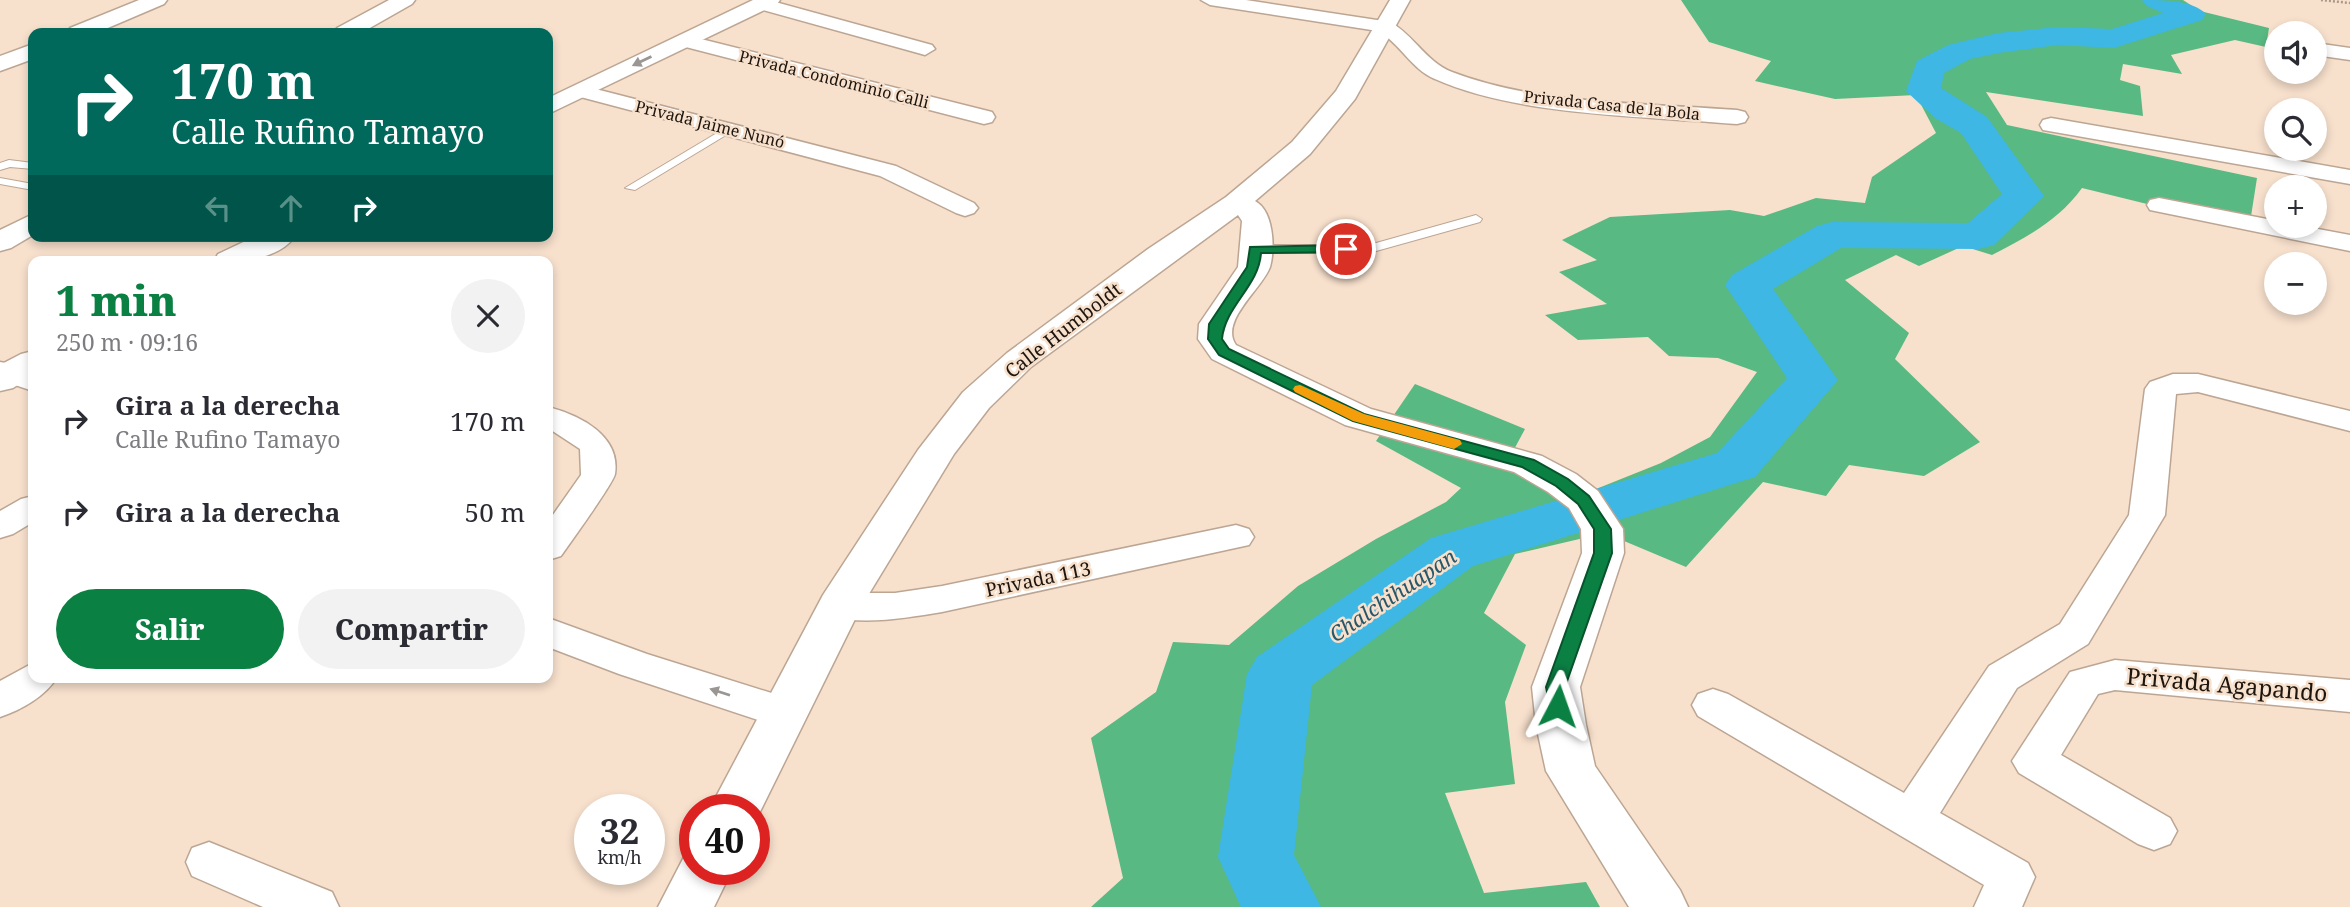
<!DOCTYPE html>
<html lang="es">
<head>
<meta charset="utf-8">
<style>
  body { margin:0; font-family:"Noto Serif",serif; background:#f2f2f3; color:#2b2b33; height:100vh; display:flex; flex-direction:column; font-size:26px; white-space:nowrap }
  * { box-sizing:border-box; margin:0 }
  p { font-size:23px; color:#7c7c81 }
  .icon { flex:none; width:38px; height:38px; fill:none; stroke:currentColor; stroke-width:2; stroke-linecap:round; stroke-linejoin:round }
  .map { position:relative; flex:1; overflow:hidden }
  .panel { position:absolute; left:28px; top:256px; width:525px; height:427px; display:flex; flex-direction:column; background:#fff; border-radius:14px; box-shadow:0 4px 10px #0003 }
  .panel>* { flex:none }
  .top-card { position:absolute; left:28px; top:28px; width:525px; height:214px; border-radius:14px; box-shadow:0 4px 10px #0003; background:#00695c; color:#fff; overflow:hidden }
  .controls { position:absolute; left:2264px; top:21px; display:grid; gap:14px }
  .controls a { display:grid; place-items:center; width:63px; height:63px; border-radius:50%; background:#fff; box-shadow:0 4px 10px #0003; font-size:35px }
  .speed { position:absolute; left:574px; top:794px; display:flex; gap:14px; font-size:35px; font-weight:700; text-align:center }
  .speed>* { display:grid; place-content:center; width:91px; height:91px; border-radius:50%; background:#fff; box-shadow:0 4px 10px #0003; line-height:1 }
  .speed small { font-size:18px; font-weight:400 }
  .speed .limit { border:10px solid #d22; background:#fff; color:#111 }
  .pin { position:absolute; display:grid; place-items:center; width:60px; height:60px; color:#fff; margin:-30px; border:4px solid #fff; border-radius:50%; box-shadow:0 2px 7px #0007 }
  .me { position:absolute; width:77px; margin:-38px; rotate:4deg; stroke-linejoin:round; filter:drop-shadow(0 0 5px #0008) }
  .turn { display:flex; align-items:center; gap:24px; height:147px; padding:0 28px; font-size:32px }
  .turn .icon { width:91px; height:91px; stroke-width:2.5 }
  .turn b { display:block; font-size:49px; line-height:60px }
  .lanes { display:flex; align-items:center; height:66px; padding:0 28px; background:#0003; justify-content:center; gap:35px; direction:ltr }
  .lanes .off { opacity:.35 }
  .round { display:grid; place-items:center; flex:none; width:74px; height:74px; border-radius:37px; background:#f2f2f3 }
  .summary { display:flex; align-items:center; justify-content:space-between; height:119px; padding:0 28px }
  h1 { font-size:42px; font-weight:800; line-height:52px; color:#0b8043 }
  .action { display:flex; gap:14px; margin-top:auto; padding:14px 28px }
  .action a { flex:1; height:80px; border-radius:42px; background:#0b8043; color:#fff; font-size:28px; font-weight:800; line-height:80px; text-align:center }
  .action a+a { background:#f2f2f3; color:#2b2b33 }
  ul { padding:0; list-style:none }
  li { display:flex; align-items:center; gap:21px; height:91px; padding:0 28px }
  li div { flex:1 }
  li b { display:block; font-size:26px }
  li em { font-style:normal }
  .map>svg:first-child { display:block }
  .forest { fill:#58b982 }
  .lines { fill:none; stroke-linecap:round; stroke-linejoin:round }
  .river { fill:#3eb7e5; fill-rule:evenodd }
  .lane-casing { stroke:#bca693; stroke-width:2 }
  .street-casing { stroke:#bca693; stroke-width:3 }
  .secondary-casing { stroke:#bca693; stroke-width:3 }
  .path { stroke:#ab9989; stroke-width:2.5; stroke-dasharray:2 2; stroke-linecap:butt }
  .lane { fill:#fff; fill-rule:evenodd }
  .street { fill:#fff; fill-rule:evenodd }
  .secondary { fill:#fff; fill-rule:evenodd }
  .oneway { fill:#999693 }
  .route { fill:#0b8043; stroke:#07532c; stroke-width:2 }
  .slow { fill:#f59e0b }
  .labels { text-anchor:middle; stroke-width:5; stroke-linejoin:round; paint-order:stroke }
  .far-street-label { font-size:16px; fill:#1d150e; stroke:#f7e0cc }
  .street-label { font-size:19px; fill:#1d150e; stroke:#f7e0cc }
  .water-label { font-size:21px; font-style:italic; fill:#27576b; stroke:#f7e0cc }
  .near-street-label { font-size:23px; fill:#1d150e; stroke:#f7e0cc }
</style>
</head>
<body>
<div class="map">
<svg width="2350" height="907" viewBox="0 0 2350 907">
  <rect width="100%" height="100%" fill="#f7e0cc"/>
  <path class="forest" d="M1681,0H2183L2200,11L2269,28L2266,47L2235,40L2171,55L2182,74L2123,64L2120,80L2140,86L2143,116L1986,92L2007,125L2257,178L2249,229L2082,188C2058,221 2028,236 1992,255L1963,246L1919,266L1896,255L1845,280L1909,333L1895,359L1980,442L1924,476L1849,465L1826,496L1763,482L1686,567L1605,533L1515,554L1484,613L1526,645L1505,702L1515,784L1445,793L1484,893L1586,882L1600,907H1091L1123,878L1091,738L1156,692L1173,642L1229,645L1298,586L1376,539L1446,502L1461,488L1376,441L1415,384L1525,429L1511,455L1591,491L1661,463L1710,437L1757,372L1718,358L1669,356L1648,337L1578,340L1545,315L1607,304L1559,272L1597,260L1562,240L1610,217L1730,210L1764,216L1816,198L1865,203L1872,177L1936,133L1916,95L1835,99L1755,81L1771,61L1709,42Z"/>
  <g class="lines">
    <path class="river" d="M2142,0C2163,0 2193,0 2206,14L2202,20L2114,48L2058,45L1998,53L1970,59L1944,73L1941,88L1987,117L2044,196L1994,245L1979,249L1841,248L1773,289L1838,380L1755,477L1473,566L1312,685L1294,855L1321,907H1241L1218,857L1247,674L1257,657L1431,538L1717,453L1787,378L1725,285L1732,275L1817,226L1832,222L1968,223L2002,194L1961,133L1935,118L1906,91L1917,61L1948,45L1998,33L2058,27L2112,29L2163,13L2147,6Z"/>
    <defs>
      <path id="lane" d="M727,127L736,129L635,190L625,188Z
        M9,160L33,163V169L10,167L0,170V163Z
        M0,178L33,184V190L0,184Z
        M1476,215L1482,219L1480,222L1369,253H1255L1249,249L1255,245H1369Z"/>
      <path id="street" d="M756,0H768L932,45L935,49L925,55L918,53L756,8L753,4Z
        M1201,0H1246L1390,22C1414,35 1426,62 1452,72C1538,105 1646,103 1737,110L1745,112L1748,117L1745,122L1737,124C1646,116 1517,116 1435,79C1411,69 1400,43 1378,31L1210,5Z
        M685,35L992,112L995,117L992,122L984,124L678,45L675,41Z
        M2315,43L2350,48V60L2315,55Z
        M580,85L896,166L974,203L978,208L974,213L965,216L956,213L880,176L573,95L569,91L573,87Z
        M2051,118L2350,170V184L2043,130L2040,125L2043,120Z
        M2159,198L2277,221V226H2302L2350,235V251L2150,210L2147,205L2150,200Z
        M0,362L23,366L33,370V391L0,380Z
        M2173,374H2198L2350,411V431L2198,392L2176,394L2165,515L2088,644L2017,688L1940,813L2028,863L2035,877L2022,907H1974L1984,885L1698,716L1692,705L1698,694L1713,689L1728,694L1904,793L1989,666L2060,624L2129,515L2145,389L2150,382Z
        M548,407C579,415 621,435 615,474C613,484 570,543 561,556L548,560V522L581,475L580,449L548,428Z
        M33,496V522L13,534L0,538V511L21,499Z
        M1236,525L1249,529L1254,537L1249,545L942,612C905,618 862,626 825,615L820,606L825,597L839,593H895L942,586Z
        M548,618L647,654L800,702L806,713L800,724L785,729L619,674L548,647Z
        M2115,660L2350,680V712L2115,690L2098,694L2061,755L2170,818L2177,831L2170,844L2154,850L2138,844L2019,773L2012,761L2070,672Z
        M33,663V677H57C46,696 21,710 0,717V681Z
        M209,842L332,892L339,907H263L192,876L186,862L192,848Z"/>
      <path id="secondary" d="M139,0H167L164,4L96,33H67L70,28Z
        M389,0H415L412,4L361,33H334L337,28Z
        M753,0H780L777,4L548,114V98Z
        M1390,0H1410L1355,99L1310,154L1255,201C1274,211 1275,249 1270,267C1262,289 1219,321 1236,345L1371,409L1542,456L1576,474L1598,491L1623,529L1624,553L1580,687L1586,725L1595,766L1680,890L1688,907H1629L1546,771L1536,725L1532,687L1582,553L1581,529L1569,508L1548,492L1514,472L1345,425L1212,359L1198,339L1199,324L1238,267L1242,221L1238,215L1031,367L989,408L954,454L861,607L754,824V810H709L823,595L918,450L963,392L1007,353L1148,249L1226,197L1292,142L1336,91Z
        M33,44V59L0,71V56Z
        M33,214V235L11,248L0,251V230Z
        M256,236H295C278,261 240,261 214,261L218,254Z
        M33,351V375L13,388L0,391V365L21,354Z
        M695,850V870H732L714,907H658L686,853Z"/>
    </defs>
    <use href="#lane" class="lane-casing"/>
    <use href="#street" class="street-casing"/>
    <use href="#secondary" class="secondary-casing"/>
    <path class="path" d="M2321,0L2350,3"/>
    <use href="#lane" class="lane"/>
    <use href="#street" class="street"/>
    <use href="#secondary" class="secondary"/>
  </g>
  <defs><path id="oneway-solid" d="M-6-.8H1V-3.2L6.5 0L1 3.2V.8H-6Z" transform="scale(1.75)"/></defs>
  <g class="oneway">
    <use href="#oneway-solid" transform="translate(642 61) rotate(154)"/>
    <use href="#oneway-solid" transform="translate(720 692) rotate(-162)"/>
  </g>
  <path class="route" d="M1346,245L1351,246V252L1261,253C1259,286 1225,306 1222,339L1229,349L1364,414L1534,460L1568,479L1589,496L1611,529L1612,553L1565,687L1568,706L1565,712L1558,714L1551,712L1546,687L1594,553V529L1578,504L1556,486L1522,467L1353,421L1219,355L1208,339L1209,324L1247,267L1250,247Z"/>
  <path class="slow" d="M1300,385L1364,414L1460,440L1462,444L1454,449L1353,421L1295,392L1293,389L1295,386Z"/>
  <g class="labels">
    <g class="far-street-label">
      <text transform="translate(834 79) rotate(14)" y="6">Privada Condominio Calli</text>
      <text transform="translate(1612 105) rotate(6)" y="6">Privada Casa de la Bola</text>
      <text transform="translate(710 124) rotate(14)" y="6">Privada Jaime Nunó</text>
    </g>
    <g class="street-label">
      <text transform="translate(1063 330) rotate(-38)" y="7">Calle Humboldt</text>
      <text transform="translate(1038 579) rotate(-12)" y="7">Privada 113</text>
    </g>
    <g class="water-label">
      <text transform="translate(1393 596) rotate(-34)" y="7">Chalchihuapan</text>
    </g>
    <g class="near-street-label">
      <text transform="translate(2227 685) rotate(5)" y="8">Privada Agapando</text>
    </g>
  </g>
</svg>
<div class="controls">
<a><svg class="icon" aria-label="sound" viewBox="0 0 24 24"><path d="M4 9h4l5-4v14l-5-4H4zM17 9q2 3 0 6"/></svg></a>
<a><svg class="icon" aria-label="search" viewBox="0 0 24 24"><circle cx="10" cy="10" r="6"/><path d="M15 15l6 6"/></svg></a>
<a>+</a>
<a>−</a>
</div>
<div class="speed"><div>32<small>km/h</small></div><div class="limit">40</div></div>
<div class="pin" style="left:1346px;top:249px;background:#d93025"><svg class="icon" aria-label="arrive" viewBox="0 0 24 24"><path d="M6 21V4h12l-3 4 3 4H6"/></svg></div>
<svg class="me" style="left:1558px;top:706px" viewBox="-20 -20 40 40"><path d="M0-17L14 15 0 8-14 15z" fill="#0b8043" stroke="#fff" stroke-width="4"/></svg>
<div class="top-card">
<div class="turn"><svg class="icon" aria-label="right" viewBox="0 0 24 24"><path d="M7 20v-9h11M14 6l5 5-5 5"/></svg><div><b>170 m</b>Calle Rufino Tamayo</div></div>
<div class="lanes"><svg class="icon off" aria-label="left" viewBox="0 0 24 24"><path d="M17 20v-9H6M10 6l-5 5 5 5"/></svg><svg class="icon off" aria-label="ahead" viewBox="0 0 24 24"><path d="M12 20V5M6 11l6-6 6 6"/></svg><svg class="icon" aria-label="right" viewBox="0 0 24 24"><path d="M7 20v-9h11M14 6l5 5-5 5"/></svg></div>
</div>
<section class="panel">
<div class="summary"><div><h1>1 min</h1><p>250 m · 09:16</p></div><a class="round"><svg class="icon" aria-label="close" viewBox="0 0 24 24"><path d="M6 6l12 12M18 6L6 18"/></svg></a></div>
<ul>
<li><svg class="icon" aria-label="right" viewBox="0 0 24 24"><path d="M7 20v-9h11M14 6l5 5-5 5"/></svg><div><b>Gira a la derecha</b><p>Calle Rufino Tamayo</p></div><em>170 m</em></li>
<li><svg class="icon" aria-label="right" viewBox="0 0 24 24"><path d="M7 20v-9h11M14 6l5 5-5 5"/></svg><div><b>Gira a la derecha</b></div><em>50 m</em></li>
</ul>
<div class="action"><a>Salir</a><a>Compartir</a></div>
</section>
</div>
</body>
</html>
